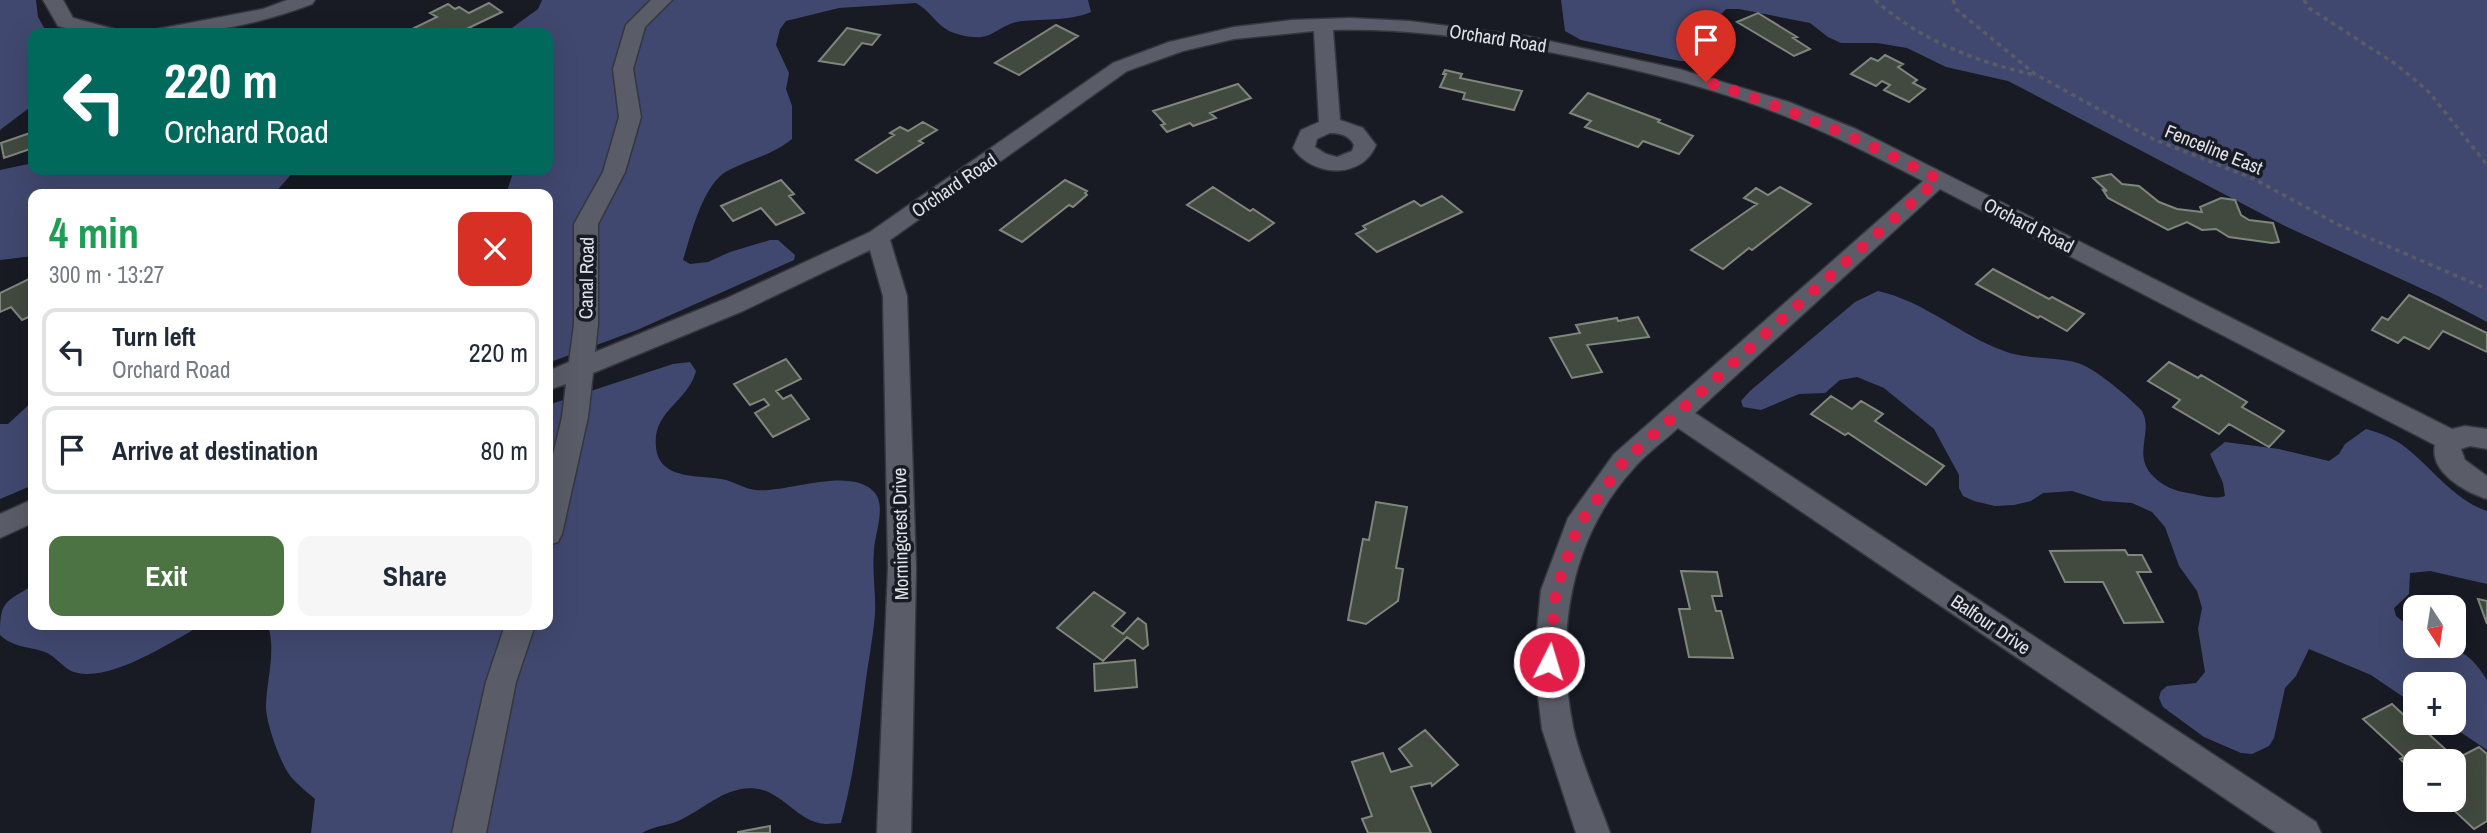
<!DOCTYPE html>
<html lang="en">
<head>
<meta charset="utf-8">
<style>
  body { margin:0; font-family:"Archivo Narrow",sans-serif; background:#f6f6f7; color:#1f2937; height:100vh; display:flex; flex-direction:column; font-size:26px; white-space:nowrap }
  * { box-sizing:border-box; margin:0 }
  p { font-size:23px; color:#747a83 }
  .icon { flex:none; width:38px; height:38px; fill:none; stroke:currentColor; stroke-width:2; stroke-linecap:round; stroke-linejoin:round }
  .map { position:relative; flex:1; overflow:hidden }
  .drawer { position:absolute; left:28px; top:189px; width:525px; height:441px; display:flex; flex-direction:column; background:#fff; border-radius:14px; box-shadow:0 7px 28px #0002 }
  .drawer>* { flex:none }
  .guide { position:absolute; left:28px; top:28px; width:525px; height:147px; border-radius:14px; box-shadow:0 7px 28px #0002; background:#00695c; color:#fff; overflow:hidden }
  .needle { width:46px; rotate:168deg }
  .fabs { position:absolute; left:2403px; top:595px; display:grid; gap:14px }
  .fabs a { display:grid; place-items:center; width:63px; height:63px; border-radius:14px; background:#fff; box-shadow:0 7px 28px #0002; font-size:35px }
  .pin { position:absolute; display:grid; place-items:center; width:60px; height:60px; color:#fff; margin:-72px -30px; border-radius:50% 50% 50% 0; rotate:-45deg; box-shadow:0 0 7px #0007 }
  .pin .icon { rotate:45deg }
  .me { position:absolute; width:77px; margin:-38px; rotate:5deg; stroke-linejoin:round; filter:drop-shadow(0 0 5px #0008) }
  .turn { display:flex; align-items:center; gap:24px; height:147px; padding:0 21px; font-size:32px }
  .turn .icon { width:91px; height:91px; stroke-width:2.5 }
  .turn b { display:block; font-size:49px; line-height:60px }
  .round { display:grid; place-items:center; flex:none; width:74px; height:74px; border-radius:14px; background:#f6f6f7 }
  .headline { display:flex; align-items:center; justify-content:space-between; height:119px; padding:0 21px }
  h1 { font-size:42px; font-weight:700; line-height:52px; color:#1e9e55 }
  .primary-button { display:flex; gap:14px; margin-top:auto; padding:14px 21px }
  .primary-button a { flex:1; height:80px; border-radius:14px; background:#4c7442; color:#fff; font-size:28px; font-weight:700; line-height:80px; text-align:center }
  .primary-button a+a { background:#f6f6f7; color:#1f2937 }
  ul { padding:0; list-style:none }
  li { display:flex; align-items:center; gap:21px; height:88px; margin:0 14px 10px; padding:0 7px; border:4px solid #e0e1e3; border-radius:14px }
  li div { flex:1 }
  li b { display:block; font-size:26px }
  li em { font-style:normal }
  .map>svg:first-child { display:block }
  .forest { fill:#41486f }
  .building { fill:#42493f; stroke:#7f877c; stroke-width:2 }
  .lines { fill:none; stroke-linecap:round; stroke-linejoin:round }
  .minor-casing { stroke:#35363e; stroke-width:3 }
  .path { stroke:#5a5c65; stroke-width:3.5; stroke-dasharray:4.5 4.5; stroke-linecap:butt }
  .minor { fill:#5a5c68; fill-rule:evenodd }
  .route { stroke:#e11d48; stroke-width:12; stroke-dasharray:0 21.6 }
  .labels { text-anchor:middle; stroke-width:7; stroke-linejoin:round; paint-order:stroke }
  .street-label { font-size:19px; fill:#e2e3ea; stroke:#181a24 }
</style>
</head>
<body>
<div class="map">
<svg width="2487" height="833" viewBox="0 0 2487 833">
  <rect width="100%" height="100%" fill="#181a24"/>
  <path class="forest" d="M0,0H36L38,17L47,33H33V105L0,130Z
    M542,0H1088L1091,12C1067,22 1041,18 1016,22C1003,25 993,36 981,37C972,38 958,35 949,31C936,24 929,10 916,3L839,8L786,21L780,29L776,45L789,73L786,89L792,106V139C773,155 750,159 729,170C703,182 691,235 683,260L690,264L708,262L730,252L770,240H778L795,255L794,260L637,330L548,363V194H506L514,170H548V33H505L538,9Z
    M1561,0H2487V322L2440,297L2285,226L2008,81L1946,67L1907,48L1877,43H1841L1828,37L1810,23L1739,9H1726C1711,27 1691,28 1692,54L1687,61H1680L1581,40L1565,31Z
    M33,163V170H295L274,194H33V256L0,260V170Z
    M1878,291C1924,301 1960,335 2004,351C2027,360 2054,356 2078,363C2095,368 2130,398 2142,411C2154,433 2131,455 2154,477C2163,486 2175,491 2188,493C2200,495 2213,500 2225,496L2223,483L2210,454L2225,442L2279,449L2329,461L2339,454L2345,444L2366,429C2380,433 2394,438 2405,447C2432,468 2454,500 2487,511V584L2430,571L2410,573L2409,594L2394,608L2396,616L2415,631V646C2451,646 2466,646 2487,680V750L2447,723H2454V684H2415V705L2371,675L2309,649L2296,676L2285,688L2274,738L2269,746L2252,754L2241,753L2204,737L2163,707L2159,698L2161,691L2167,686L2196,683L2205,672L2198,629L2202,608L2197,591L2179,566L2165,527L2152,512L2132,503L2103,501L2072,491L2043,493L2031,501L2014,505L1995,506L1974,501L1963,496L1959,488V475L1934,429L1884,388L1857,377L1840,380L1825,393L1799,394L1761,410L1743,407L1741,401L1750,391L1855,302Z
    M690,362L696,371C688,402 652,411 656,447C659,482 702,474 726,480C736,483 746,489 756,490C787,493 852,465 875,493C886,507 875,533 874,550C872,571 876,592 875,614C873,638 868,663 865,687C859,733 853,778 841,823C834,823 825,825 819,823C799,819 783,796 763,790C729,781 706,809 678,821C666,826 653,826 642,833H311L315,799C307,792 298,785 291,777C281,765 265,721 266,705C267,677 276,653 268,625H548V405L673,364Z
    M33,401V485L0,499V424H8Z
    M33,585V625H202C172,641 106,686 71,671C62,666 55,656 45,652C28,646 14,648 0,635C0,600 5,603 33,585Z"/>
  <path class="building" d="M489,3L502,12L458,33L453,30L446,33H404L437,17L430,13L448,4L455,9L459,7L469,13Z
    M1758,13L1797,37L1793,38L1810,49L1794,56L1737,22Z
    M1056,25L1078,36L1019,75L995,63Z
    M847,28L880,35L872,45L862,43L844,65L819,61Z
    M1885,55L1903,64L1898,67L1917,80L1913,83L1925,89L1909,102L1884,90L1890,85L1882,81L1876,86L1851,74L1871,58L1878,61Z
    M1445,70L1462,74L1460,78L1522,91L1514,110L1463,99L1465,93L1440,87L1446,74H1443Z
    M1238,84L1251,98L1210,113L1216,118L1193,126L1190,123L1167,132L1161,125L1165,124L1153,111Z
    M1588,93L1660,120L1658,122L1693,136L1679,154L1643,141L1638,147L1585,127L1591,121L1570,113Z
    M923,122L937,130L919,141L923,143L877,173L856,160L894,135L890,133L900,127L908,131Z
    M33,132V148L4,158L1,143Z
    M2111,174L2122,184L2139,186L2159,202L2177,209L2202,212L2200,207L2221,198L2235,200L2241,215L2249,220L2273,223L2279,242L2272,243L2229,237L2216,229L2202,230L2187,222L2168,230L2108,198L2103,190L2107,191L2093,178Z
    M781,180L794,194L789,196L804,213L776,225L761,208L733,221L721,206Z
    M1065,180L1087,191L1085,193L1087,195L1073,207L1069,205L1022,242L1000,230Z
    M1213,187L1250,211L1253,209L1274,223L1249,241L1187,205Z
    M1780,187L1811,204L1752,250L1749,248L1723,269L1691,250L1757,204L1744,198L1756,188L1768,195Z
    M1442,196L1462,212L1377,252L1356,234L1366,229L1363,226L1414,201L1421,206Z
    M1993,269L2049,299L2052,297L2084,314L2067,331L2040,316L2038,318L1976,284Z
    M31,278L33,281V315L22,320L11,307L0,312V293Z
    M2409,295L2487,333V352L2443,331L2429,349L2404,337L2398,343L2372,330L2382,317L2388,320Z
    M1638,317L1649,337L1587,345L1602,372L1572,378L1550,338L1580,333L1576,325L1617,318L1618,321Z
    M786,359L801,379L776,391L783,399L791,395L809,419L773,437L755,413L769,405L764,399L750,405L734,384Z
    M2169,362L2198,378L2201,375L2247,402L2242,407L2284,431L2269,447L2229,424L2219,434L2173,407L2180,400L2148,381Z
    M1831,396L1852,409L1861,401L1883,414L1875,421L1944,466L1926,485L1848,433L1845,435L1811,414Z
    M1376,502L1407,507L1396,568L1403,569L1398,601L1366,624L1348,620L1363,539L1369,540Z
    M2125,550L2128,555H2142L2151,572H2137L2163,622L2124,623L2103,582H2065L2050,551Z
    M1681,571L1717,572L1722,596H1712L1716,611H1721L1733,658L1689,657L1679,609H1690Z
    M1094,592L1125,613L1112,626L1123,634L1138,618L1146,624L1148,645L1143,649L1127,637L1103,661L1057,628Z
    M2478,599L2487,601V624Z
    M1135,660L1137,687L1095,691L1094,664Z
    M2392,704L2407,718L2410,717L2456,759L2479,747L2487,754V821L2474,829L2443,800H2454V761H2415V773L2400,759L2404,757L2363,719Z
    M1425,730L1458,765L1432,786L1431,783L1411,787L1431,833H1368L1362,819L1372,816L1352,762L1383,753L1391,772L1412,766L1399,749Z
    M770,826V833H738V832Z"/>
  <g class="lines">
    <defs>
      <path id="minor" d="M43,0H63L73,18L114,29L117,33H85L58,26Z
        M287,0H315L312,4C262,23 209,35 155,33L158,29L263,9Z
        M651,0H672L645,27L633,69L641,117L625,172L598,224V324L595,352L725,299L870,232L1113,63L1169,42L1234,27L1292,20L1350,18L1409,21L1526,36L1679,69L1789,102L1856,129L2452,429L2465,426L2487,429V449L2470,446L2461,449L2465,460L2487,476V499C2465,492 2429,472 2435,445L1940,189L1695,413L2316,822L2321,833H2276L1678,428C1664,441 1647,453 1634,468C1569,539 1555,635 1573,727C1581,763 1598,799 1610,833H1576L1542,729L1534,662L1541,590L1568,518L1614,454L1923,181C1871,154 1819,128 1764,108C1694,82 1621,66 1549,52C1478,38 1405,28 1333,30L1340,120L1363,128L1376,145C1362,180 1312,177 1293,148L1301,130L1319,122L1314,31L1234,39L1183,51L1127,71L890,240L907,296L916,568L911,833H877L888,568L883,296L870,250L743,311L593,373L588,417L562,534L558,542L548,545V476L562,417L566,384L548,390V371L569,362L574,324V224L603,172L619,117L613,69L626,25ZM1330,133C1340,133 1349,135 1354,145L1352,151L1337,157L1326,154L1315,147L1317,139Z
        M33,499V523L0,538V514Z
        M505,625H535L516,682L486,833H452L486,682Z"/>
    </defs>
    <use href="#minor" class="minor-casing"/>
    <path class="path" d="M1875,0C1921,41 1975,61 2034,75
      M1953,0L1957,10L2035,74L2153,139L2254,179L2339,225L2487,289
      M2304,0L2309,8L2397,65L2429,92L2487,165"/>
    <use href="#minor" class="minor"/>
  </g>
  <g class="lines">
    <path class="route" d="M1549,662L1556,590L1578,526L1624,461L1938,179C1863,141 1787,107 1706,82"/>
  </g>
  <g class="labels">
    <g class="street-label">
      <text transform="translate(1498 38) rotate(9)" y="7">Orchard Road</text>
      <text transform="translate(2214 149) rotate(22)" y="7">Fenceline East</text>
      <text transform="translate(954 185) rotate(-34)" y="7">Orchard Road</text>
      <text transform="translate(2029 225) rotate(27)" y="7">Orchard Road</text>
      <text transform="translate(586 278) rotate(-89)" y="7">Canal Road</text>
      <text transform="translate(900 534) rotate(-91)" y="7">Morningcrest Drive</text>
      <text transform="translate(1991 624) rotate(34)" y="7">Balfour Drive</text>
    </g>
  </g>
</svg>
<div class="fabs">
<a><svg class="needle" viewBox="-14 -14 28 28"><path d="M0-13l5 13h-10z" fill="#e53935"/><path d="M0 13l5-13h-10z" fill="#747a83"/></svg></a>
<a>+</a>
<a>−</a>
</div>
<div class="pin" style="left:1706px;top:82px;background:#d93025"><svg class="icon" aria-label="arrive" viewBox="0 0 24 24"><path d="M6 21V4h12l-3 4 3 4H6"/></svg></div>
<svg class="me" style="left:1549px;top:662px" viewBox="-20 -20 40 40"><circle r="17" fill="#e11d48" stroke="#fff" stroke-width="3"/><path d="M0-11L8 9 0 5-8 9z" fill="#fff"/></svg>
<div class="guide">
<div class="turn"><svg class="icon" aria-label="left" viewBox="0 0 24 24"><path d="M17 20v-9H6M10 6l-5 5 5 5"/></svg><div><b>220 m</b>Orchard Road</div></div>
</div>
<section class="drawer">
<div class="headline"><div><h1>4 min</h1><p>300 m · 13:27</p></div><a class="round" style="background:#d93025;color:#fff"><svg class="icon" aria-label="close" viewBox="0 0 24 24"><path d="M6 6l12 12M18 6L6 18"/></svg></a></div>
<ul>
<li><svg class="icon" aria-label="left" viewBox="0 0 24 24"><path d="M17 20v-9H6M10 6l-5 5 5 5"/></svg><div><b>Turn left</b><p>Orchard Road</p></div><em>220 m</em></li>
<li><svg class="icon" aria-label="arrive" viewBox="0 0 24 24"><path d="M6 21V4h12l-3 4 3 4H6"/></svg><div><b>Arrive at destination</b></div><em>80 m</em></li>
</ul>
<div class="primary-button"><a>Exit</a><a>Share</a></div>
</section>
</div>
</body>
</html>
